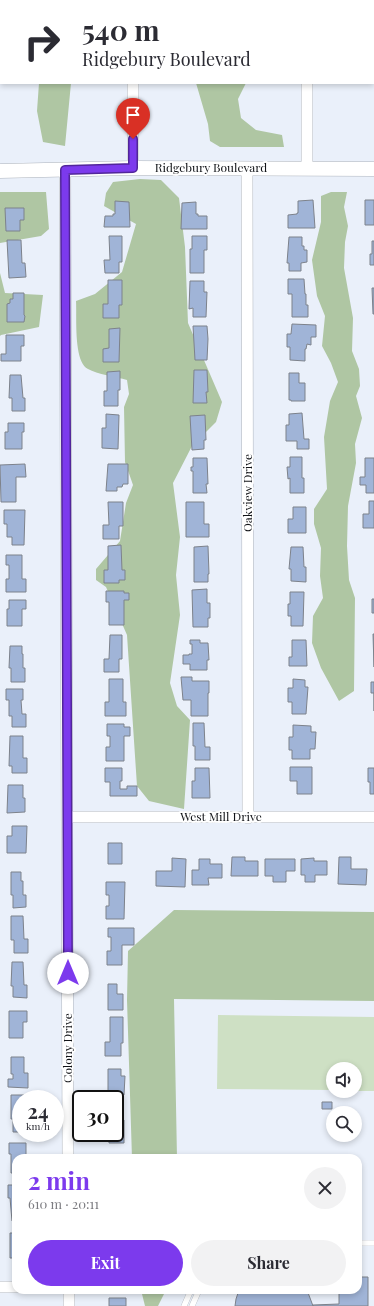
<!DOCTYPE html>
<html lang="en">
<head>
<meta charset="utf-8">
<style>
  body { margin:0; font-family:"Playfair Display",serif; background:#f2f2f3; color:#2b2b33; height:100vh; display:flex; flex-direction:column; font-size:15px; white-space:nowrap }
  * { box-sizing:border-box; margin:0 }
  p { font-size:13px; color:#7c7c81 }
  .icon { flex:none; width:22px; height:22px; fill:none; stroke:currentColor; stroke-width:2; stroke-linecap:round; stroke-linejoin:round }
  .map { position:relative; flex:1; overflow:hidden }
  .panel { position:absolute; left:12px; top:1154px; width:350px; height:140px; display:flex; flex-direction:column; background:#fff; border-radius:12px; box-shadow:0 2px 6px #0003 }
  .panel>* { flex:none }
  .top-card { position:absolute; left:0px; top:0px; width:374px; height:84px; box-shadow:0 2px 6px #0003; background:#fff; color:#2b2b33; overflow:hidden }
  .controls { position:absolute; left:326px; top:1062px; display:grid; gap:8px }
  .controls a { display:grid; place-items:center; width:36px; height:36px; border-radius:50%; background:#fff; box-shadow:0 2px 6px #0003; font-size:20px }
  .speed { position:absolute; left:12px; top:1090px; display:flex; gap:8px; font-size:20px; font-weight:700; text-align:center }
  .speed>* { display:grid; place-content:center; width:52px; height:52px; border-radius:50%; background:#fff; box-shadow:0 2px 6px #0003; line-height:1 }
  .speed small { font-size:10px; font-weight:400 }
  .speed .limit { border:2px solid #111; border-radius:6px; background:#fff; color:#111 }
  .pin { position:absolute; display:grid; place-items:center; width:34px; height:34px; color:#fff; margin:-41px -17px; border-radius:50% 50% 50% 0; rotate:-45deg; box-shadow:0 0 4px #0007 }
  .pin .icon { rotate:45deg }
  .me { position:absolute; width:44px; margin:-22px; rotate:0deg; stroke-linejoin:round; filter:drop-shadow(0 0 3px #0008) }
  .turn { display:flex; align-items:center; gap:14px; height:84px; padding:0 16px; font-size:18px }
  .turn .icon { width:52px; height:52px; stroke-width:2.5 }
  .turn b { display:block; font-size:28px; line-height:34px }
  .round { display:grid; place-items:center; flex:none; width:42px; height:42px; border-radius:21px; background:#f2f2f3 }
  .head { display:flex; align-items:center; justify-content:space-between; height:68px; padding:0 16px }
  h1 { font-size:24px; font-weight:700; line-height:30px; color:#7c3aed }
  .action { display:flex; gap:8px; margin-top:auto; padding:8px 16px }
  .action a { flex:1; height:46px; border-radius:24px; background:#7c3aed; color:#fff; font-size:16px; font-weight:700; line-height:46px; text-align:center }
  .action a+a { background:#f2f2f3; color:#2b2b33 }
  .map>svg:first-child { display:block }
  .green { fill:#cee0c4 }
  .forest { fill:#afc6a3 }
  .building { fill:#a0b4d7; stroke:#7d828b }
  .lines { fill:none; stroke-linecap:round; stroke-linejoin:round }
  .service-casing { stroke:#adb3bc; stroke-width:6 }
  .minor-casing { stroke:#adb3bc; stroke-width:12 }
  .tertiary-casing { stroke:#adb3bc; stroke-width:15 }
  .service { stroke:#fff; stroke-width:5.5 }
  .minor { stroke:#fff; stroke-width:11 }
  .tertiary { stroke:#fff; stroke-width:14 }
  .route-casing { stroke:#51269a; stroke-width:10 }
  .route { stroke:#7c3aed; stroke-width:7 }
  .labels { text-anchor:middle; stroke-width:3.5; stroke-linejoin:round; paint-order:stroke }
  .street-label { font-size:12px; fill:#111317; stroke:#fff }
</style>
</head>
<body>
<div class="map">
<svg width="374" height="1306" viewBox="0 0 374 1306">
  <rect width="100%" height="100%" fill="#eaf0fa"/>
  <path class="green" d="M218,1015L374,1017V1091H355V1069H333V1090L217,1089Z"/>
  <path class="forest" d="M177,0H244L177,1Z
    M39,83H71L65,146L43,142L37,111Z
    M196,83H246L238,99L241,118L256,130L282,135L284,147H220L210,141L208,124Z
    M140,179L161,180L179,198L185,247L188,323L222,402L216,422L192,446L173,483L180,537L176,575L180,615L170,683L177,706L190,720L184,809L149,801L137,786L127,635L106,587L96,580V569L120,541L126,503L133,485L125,462L124,407L129,394L127,380C116,377 97,374 88,369C73,362 77,315 76,301L95,294L122,272L136,224L104,206L106,193L113,182Z
    M0,192H46L49,229L41,236L0,243Z
    M331,192H347L344,207L348,226L345,242L344,268L353,318L352,351L359,369L360,386L356,396L362,418L355,444L356,463L348,506L347,546L349,580L355,598L354,691L339,701L321,668L312,643L313,616L323,598L320,576L321,548L314,524V509L327,489L324,437L330,401L338,382L331,363L322,346L325,316L317,296L312,260L321,222V196Z
    M0,273L5,293L43,295L39,327L1,335L0,336Z
    M174,910L374,912V1001L174,999L177,1158H132L127,1000L128,951Z
    M141,1290H166L158,1306H145Z"/>
  <path class="building" d="M313,200L315,228H288V215L297,214V213H298V201Z
    M365,200H374V225H365Z
    M115,201L129,202L130,227H104L105,216H113V214H115Z
    M196,202V214H198V216H207V229H181L182,203Z
    M5,208H24V220H20V231H6Z
    M109,236H122V262H119V273H105L104,260H110Z
    M192,236H207V250H204V273H190V249H192Z
    M289,237H302V246H304V250H307V262L301,263V271H289V263H287Z
    M7,240H21L22,263H25L26,277L9,278Z
    M372,241H374V265H370V254H372Z
    M288,279H304L305,294H306V305H308V317H292V294H288Z
    M108,280H122V305H119V318H103V304H108Z
    M190,281H204V292H207L206,317H193V308L189,309Z
    M372,288H374V314H373Z
    M13,293H24V315L25,316L24,322H7V304L10,303V299H13Z
    M292,324L316,325V337H311V345L307,344L306,349H305V361L290,360V347H287V334H291Z
    M193,326H207L208,339L207,360H195Z
    M120,328L119,362H103V349L109,348V329Z
    M6,335H24V346H21V361H1V354H6Z
    M194,370H207L208,392H206L207,403H193Z
    M120,371V390H118V406H104V391H107V372Z
    M289,373H299V383H305V401H291V400H289Z
    M10,375H21L23,398H25V411H12V398H9Z
    M302,413L304,439H309V449H297V441H286V425H289V414Z
    M106,414L119,415L118,449L102,448V428H106Z
    M205,415L206,440H204V449L192,450L190,416Z
    M8,423H24V432H22V449H5V432H8Z
    M290,457H302V478H304V493H290V478L288,479L287,467H290Z
    M193,458H207L208,484H206L207,493H193V471H191V467H193Z
    M365,458H374V493H366V485H360V477H365Z
    M25,464L26,477H16V502H1L0,465Z
    M108,464H128V484H123L122,487H117V491H106Z
    M369,501H374V528H363V514H369Z
    M108,502H123V526H119V539H103V525H109Z
    M186,502H204V524H209V537H186Z
    M293,507H306V533H288V519H293Z
    M4,510H25L24,545H12V537H7V524H4Z
    M121,545L122,570H125V580H119V583H104V570H108V546Z
    M208,546L209,574H208V582H194V547Z
    M291,547H303L304,567H306V582L291,581V569H289Z
    M6,555H22V579H26V592H6V579H9V565H6Z
    M207,589V603H210V618H208V627H193L192,590Z
    M106,591H124V593H129V600H124V625H109V602H106Z
    M290,592H304L303,626H291V616H288V604H290Z
    M372,599H374V613H372Z
    M9,600H26V609H22V626H7V609H9Z
    M373,634H374V667Z
    M110,635H122V659H119V672H104V659H109Z
    M190,640H200V643H208L209,660H207V670H190V664H183V655H189V654H192V644H190Z
    M292,640H306L307,666H289V657H292Z
    M10,646H22V654H23V668H25V682H11V668H9Z
    M181,677H192V681H209V693H208V716H191V700H183Z
    M109,679H123V702H126V716H105V702H109Z
    M293,679L305,680V687H308L306,714H292V702H288V688H293Z
    M371,682H374V711V693H371Z
    M6,689H23V700H21L22,714H26V727H12V716H9V700H6Z
    M193,723H204L205,747H210V760H195V746H193Z
    M107,724H124V727H130V736H124V761H106V747H110V736H107Z
    M293,725L311,726V732H316L315,749H310V759H292V750H289V737H293Z
    M10,736H23V758H27V773H12V766H9Z
    M290,767H312V794H297V781H290Z
    M105,768H122V781H120V789H127V786H137V796H110V782H105Z
    M195,768H209L210,798H192V781H195Z
    M368,768H374V794H370V782H368Z
    M8,785H23V798H25V812L7,813Z
    M12,826H27L26,853H7V836H12Z
    M108,843H122V864H108Z
    M232,857H245V861H258V876H231Z
    M339,857H351V869H367L366,885L338,884Z
    M172,858L186,859L185,887L156,886V871H172Z
    M314,858V861H327V875H315V882H305V875H301V859Z
    M199,859H210V864H222V878H208L209,885H192V870H199Z
    M265,859H295V871H286V882H273V876H265Z
    M11,872H21V881H23V895H26V907L13,908V895H11Z
    M106,882H125L124,919H106V906H109V895H106Z
    M11,916H23L24,939H28V953H14V940H11Z
    M108,928H134V945H122V965H107V951H111V937H108Z
    M12,962H23L24,985H27V998L13,997V986H11Z
    M108,984H117V994H123V1010H108Z
    M9,1011H27V1022H23V1038H9Z
    M110,1017H123V1043H121V1056H105V1042H110Z
    M11,1057H24V1073H28V1088L8,1087V1079H13V1074H11Z
    M108,1069H121V1076H125L124,1095H108Z
    M11,1095H24V1099H21V1132H13V1119H11Z
    M322,1102H332V1109H322Z
    M115,1120H124V1143H109V1133H115Z
    M9,1143H26V1158H16V1173H11V1154H9Z
    M8,1185H16V1220L12,1221L10,1198H8Z
    M10,1233H16V1258H10Z
    M358,1277H368V1306H313V1305L339,1304V1291L358,1290Z
    M239,1290H307L313,1306H235L236,1299Z
    M109,1298H126V1306H109Z"/>
  <g class="lines">
    <defs>
      <path id="service" d="M358,1243H374
        M184,1306L191,1290
        M192,1306L199,1290"/>
      <path id="minor" d="M133,0V1
        M305,0L306,1
        M133,83V168
        M307,83V168
        M247,168L248,818
        M65,170L68,1158
        M67,817H374
        M0,1287H16
        M69,1290V1306"/>
      <path id="tertiary" d="M0,171L133,168L374,169"/>
    </defs>
    <use href="#service" class="service-casing"/>
    <use href="#minor" class="minor-casing"/>
    <use href="#tertiary" class="tertiary-casing"/>
    <use href="#service" class="service"/>
    <use href="#minor" class="minor"/>
    <use href="#tertiary" class="tertiary"/>
  </g>
  <g class="lines">
    <defs>
      <path id="route" d="M68,973L65,170L133,168V139"/>
    </defs>
    <use href="#route" class="route-casing"/>
    <use href="#route" class="route"/>
  </g>
  <g class="labels">
    <g class="street-label">
      <text x="211" y="172">Ridgebury Boulevard</text>
      <text transform="translate(248 493) rotate(-90)" y="4">Oakview Drive</text>
      <text x="221" y="821">West Mill Drive</text>
      <text transform="translate(68 1048) rotate(-90)" y="4">Colony Drive</text>
    </g>
  </g>
</svg>
<div class="controls">
<a><svg class="icon" aria-label="sound" viewBox="0 0 24 24"><path d="M4 9h4l5-4v14l-5-4H4zM17 9q2 3 0 6"/></svg></a>
<a><svg class="icon" aria-label="search" viewBox="0 0 24 24"><circle cx="10" cy="10" r="6"/><path d="M15 15l6 6"/></svg></a>
</div>
<div class="speed"><div>24<small>km/h</small></div><div class="limit">30</div></div>
<div class="pin" style="left:133px;top:139px;background:#d93025"><svg class="icon" aria-label="arrive" viewBox="0 0 24 24"><path d="M6 21V4h12l-3 4 3 4H6"/></svg></div>
<svg class="me" style="left:68px;top:973px" viewBox="-20 -20 40 40"><circle r="19" fill="#fff"/><path d="M0-13L10 11 0 6-10 11z" fill="#7c3aed"/></svg>
<div class="top-card">
<div class="turn"><svg class="icon" aria-label="right" viewBox="0 0 24 24"><path d="M7 20v-9h11M14 6l5 5-5 5"/></svg><div><b>540 m</b>Ridgebury Boulevard</div></div>
</div>
<section class="panel">
<div class="head"><div><h1>2 min</h1><p>610 m · 20:11</p></div><a class="round"><svg class="icon" aria-label="close" viewBox="0 0 24 24"><path d="M6 6l12 12M18 6L6 18"/></svg></a></div>
<div class="action"><a>Exit</a><a>Share</a></div>
</section>
</div>
</body>
</html>
